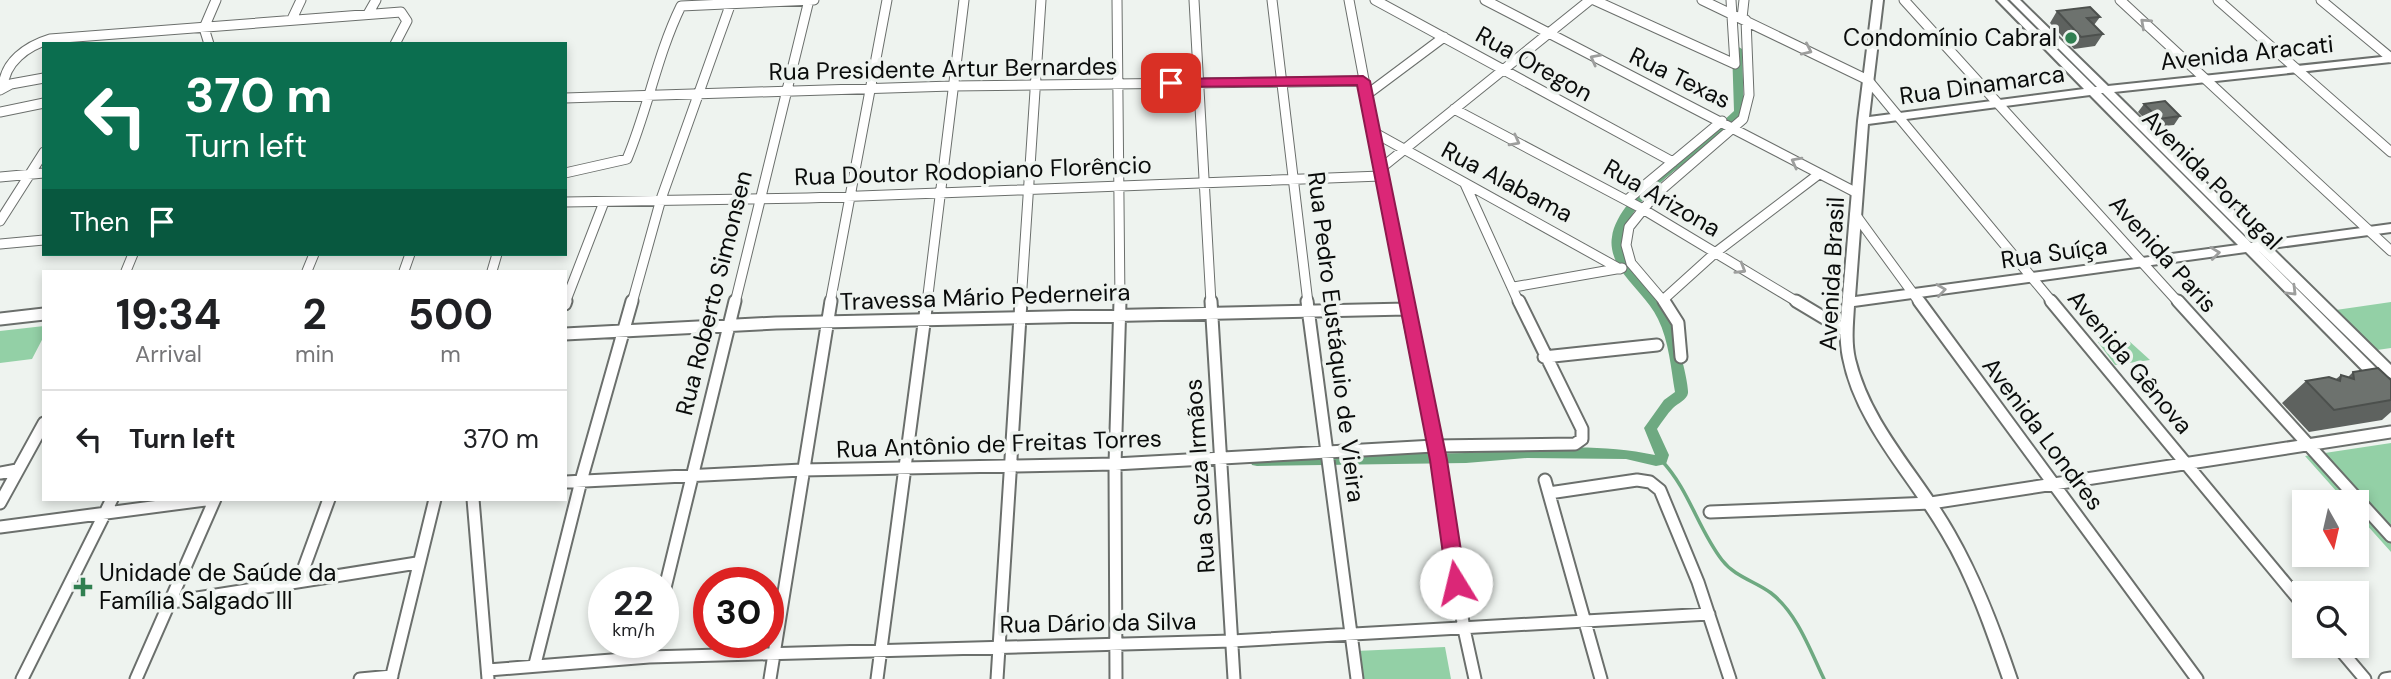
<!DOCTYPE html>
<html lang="en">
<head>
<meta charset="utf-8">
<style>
  body { margin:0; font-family:"DM Sans",sans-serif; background:#f6f6f6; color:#202124; height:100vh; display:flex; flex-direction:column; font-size:26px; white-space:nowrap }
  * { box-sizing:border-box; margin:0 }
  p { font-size:23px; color:#757577 }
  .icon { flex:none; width:38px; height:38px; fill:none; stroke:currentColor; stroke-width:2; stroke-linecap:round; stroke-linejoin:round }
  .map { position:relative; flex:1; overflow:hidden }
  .sheet { position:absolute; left:42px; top:270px; width:525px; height:231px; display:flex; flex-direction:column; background:#fff; border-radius:0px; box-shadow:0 4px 10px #0003 }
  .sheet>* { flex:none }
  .guide { position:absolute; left:42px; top:42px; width:525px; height:214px; border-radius:0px; box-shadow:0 4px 10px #0003; background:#0b6e4f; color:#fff; overflow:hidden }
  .needle { width:46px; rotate:172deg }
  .controls { position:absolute; left:2292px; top:490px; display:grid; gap:14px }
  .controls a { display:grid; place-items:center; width:77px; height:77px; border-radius:0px; background:#fff; box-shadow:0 4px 10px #0003; font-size:35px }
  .speed { position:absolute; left:588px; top:567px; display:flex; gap:14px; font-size:35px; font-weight:700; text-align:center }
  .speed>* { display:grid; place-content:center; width:91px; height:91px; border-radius:50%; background:#fff; box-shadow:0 4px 10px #0003; line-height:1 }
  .speed small { font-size:18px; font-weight:400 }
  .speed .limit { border:10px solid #d22; background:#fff; color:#111 }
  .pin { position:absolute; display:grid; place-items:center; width:60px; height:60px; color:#fff; margin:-30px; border-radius:14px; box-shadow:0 4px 10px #0006 }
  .me { position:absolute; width:77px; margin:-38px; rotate:351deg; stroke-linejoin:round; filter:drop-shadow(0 0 5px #0008) }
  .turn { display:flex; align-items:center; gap:24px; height:147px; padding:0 28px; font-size:32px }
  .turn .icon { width:91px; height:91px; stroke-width:2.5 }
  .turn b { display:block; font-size:49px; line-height:60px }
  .then { display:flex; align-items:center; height:66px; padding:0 28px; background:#0003; gap:14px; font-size:26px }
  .eta { display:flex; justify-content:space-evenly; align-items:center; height:119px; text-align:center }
  .eta b { font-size:42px; font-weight:700; line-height:49px }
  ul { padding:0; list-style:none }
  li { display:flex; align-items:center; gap:21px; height:98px; padding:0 28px; border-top:2px solid #e0e0e0 }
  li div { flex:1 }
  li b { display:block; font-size:26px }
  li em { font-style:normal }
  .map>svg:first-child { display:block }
  .green { fill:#93d0a6 }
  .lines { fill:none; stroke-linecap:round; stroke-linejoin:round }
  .stream { stroke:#6ea981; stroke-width:3.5 }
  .canal { fill:#6ea981; fill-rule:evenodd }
  .minor-far1-casing { stroke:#6b6f6c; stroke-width:11 }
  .minor-casing { stroke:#6b6f6c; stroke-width:15 }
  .tertiary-casing { stroke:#6b6f6c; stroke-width:4 }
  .minor-far1 { stroke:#fff; stroke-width:9 }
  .minor { stroke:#fff; stroke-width:11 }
  .tertiary { fill:#fff; fill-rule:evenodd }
  .wall { fill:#5e625f }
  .building { fill:#6d726e; stroke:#4c504d; stroke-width:2 }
  .oneway { stroke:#9d9e9d }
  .route { fill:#db2777; stroke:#8e194d; stroke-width:2 }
  .poi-dot { fill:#307f50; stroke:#eef3ef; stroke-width:2.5 }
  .labels { text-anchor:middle; stroke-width:7; stroke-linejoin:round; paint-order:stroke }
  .poi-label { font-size:24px; fill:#0a0c0b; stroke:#eef3ef; text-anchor:end }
  .street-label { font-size:24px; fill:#0a0c0b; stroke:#eef3ef }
</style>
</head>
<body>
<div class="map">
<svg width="2391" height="679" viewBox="0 0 2391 679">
  <rect width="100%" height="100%" fill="#eef3ef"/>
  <path class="green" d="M2391,302V348L2370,351L2329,311Z
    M44,326V336L32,359L0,363V331Z
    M2128,340L2150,360L2115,365L2098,342Z
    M2391,443V552L2357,514V502H2346L2305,456Z
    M1445,647L1451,679H1360L1356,651Z"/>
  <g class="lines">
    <path class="stream" d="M1661,460C1689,489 1698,529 1722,560C1735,577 1755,581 1771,593C1797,613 1810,650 1824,679"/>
    <path class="canal" d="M1737,46L1742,49L1744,112C1713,151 1649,177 1628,223C1610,262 1652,284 1668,315C1674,325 1689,382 1688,393C1687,400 1678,403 1673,408C1667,414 1662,422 1657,429L1669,455L1666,464L1656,466L1626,459L1527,458L1466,463L1257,466L1252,465L1250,461L1252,457L1257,456C1326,455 1396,455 1465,453C1528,450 1593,441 1655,455L1644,428L1664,400L1675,392C1671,369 1669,341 1658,319C1649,300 1631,286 1619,267C1614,259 1610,247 1612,237C1619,191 1701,143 1734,111L1732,49Z"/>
    <defs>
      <path id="minor-far1" d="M1117,0L1120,303
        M1194,0L1211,303
        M1272,0L1308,303
        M1349,0L1406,303
        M1375,0L1673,162
        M1485,0L1857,193
        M1594,0L1735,64L1731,0
        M1702,0L1868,80L2053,303
        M1904,0L2179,303
        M2120,0L2391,251
        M2218,0L2391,152
        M2321,0L2391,58
        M368,14L376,0
        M1742,18L1744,0
        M292,19L301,0
        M209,44L204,28L216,0
        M3,88C4,62 27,46 50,39L401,12L407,21L395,44
        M0,90L11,84L44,78
        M1365,96L1444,37
        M565,98L952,86L1363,81
        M1454,109L1641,208L1799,303
        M0,112L44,103
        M1375,133L1620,269
        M1380,169L1590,0
        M565,173L627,159C648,109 657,55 681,6L814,0
        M0,177L44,173
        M1465,184L1519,303
        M1627,200L1722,121
        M565,202L807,198L1381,176
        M1855,214L1920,303
        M0,221L44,152
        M0,244L44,240
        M126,271L133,254
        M307,271L314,254
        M404,271L410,254
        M492,271L497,254
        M1514,287L1622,268
        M1664,299L1715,253L1819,174
        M565,303L604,202
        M632,303L661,199L732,0
        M735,303L809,0
        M830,303L887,0
        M927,303L964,0
        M1021,303L1041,0
        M1665,303L1631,263L1626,245L1629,227L1654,196L1743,119L1749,95L1746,20"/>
      <path id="minor" d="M1211,301L1234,679
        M1307,301L1357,679
        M1406,301L1438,460L1464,629L1475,679
        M1664,301L1678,323L1681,357
        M1796,301L1846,331
        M1919,301L2197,679
        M2051,301L2305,607
        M2178,301L2391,536
        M565,304L566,301
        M0,319L44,314
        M565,334L776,323L1407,309
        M1544,357L1657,345
        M0,473L17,470
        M1545,480L1601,679
        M565,482L802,470L1115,464L1434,446L1575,444L1582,439V429L1519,301
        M1549,493L1637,480L1650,482L1660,490L1698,582L1730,679
        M473,499L488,679
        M0,503L44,423
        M1710,512L1931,503L2391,432
        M0,527L213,499
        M299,581L329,499
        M663,596L735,301
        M172,602L417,563
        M2337,646L2365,679
        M649,657L652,642
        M535,664L581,481L632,301
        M488,670L649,657L1232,641L1709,614
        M22,679L112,499
        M136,679L215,499
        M360,679L392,676
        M391,679L435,499
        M770,679L831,301
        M877,679L927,301
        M997,679L1021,301
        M1116,679L1115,464L1120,301
        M2385,679L2391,678"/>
      <path id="tertiary" d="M1873,0H1883L1869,117L2084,89L1997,0H2007L2095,87H2097L2010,0H2020L2108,86L2391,56V62L2114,92L2265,241L2391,224V232L2272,248L2391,365V378L2387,376L2258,250L2391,383V396L2387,395L2246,252L1854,306C1853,324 1851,342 1855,359C1871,425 1922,474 1954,531C1981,578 2000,628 2017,679H2003C1986,630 1969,580 1942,535C1909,478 1856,425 1843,358C1841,349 1841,340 1840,331L1858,121ZM2101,93H2103L2253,243H2251ZM2090,95L2238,245L1855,297L1868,124Z"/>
    </defs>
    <use href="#minor-far1" class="minor-far1-casing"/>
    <use href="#minor" class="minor-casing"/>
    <use href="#tertiary" class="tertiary-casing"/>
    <use href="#minor-far1" class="minor-far1"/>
    <use href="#minor" class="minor"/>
    <use href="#tertiary" class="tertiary"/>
  </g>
  <path class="wall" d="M2057,11L2100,17L2094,25L2103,34L2095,46L2074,49L2050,23Z
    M2144,104L2180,116L2174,125L2153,127L2138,112Z
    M2353,372L2391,380V412L2382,420L2309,432L2282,403L2306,381L2336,379L2341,375L2348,377Z"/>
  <path class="building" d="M2090,7L2100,17L2087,18L2103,34L2081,37L2057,11Z
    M2165,101L2180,116L2159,119L2144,104Z
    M2378,368L2391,380V400L2334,410L2306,381L2329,377L2340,381L2341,375L2354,379L2353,372Z"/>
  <defs><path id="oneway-chevron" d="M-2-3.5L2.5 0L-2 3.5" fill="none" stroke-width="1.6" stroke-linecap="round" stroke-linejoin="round" transform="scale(1.75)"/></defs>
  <g class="oneway">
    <use href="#oneway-chevron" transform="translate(2145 23) rotate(-138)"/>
    <use href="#oneway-chevron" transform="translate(1807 50) rotate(25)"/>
    <use href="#oneway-chevron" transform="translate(1595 59) rotate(-152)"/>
    <use href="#oneway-chevron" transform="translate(1515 141) rotate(28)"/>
    <use href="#oneway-chevron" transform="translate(1796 162) rotate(-152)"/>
    <use href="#oneway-chevron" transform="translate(2215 253) rotate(-7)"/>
    <use href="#oneway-chevron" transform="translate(1741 269) rotate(31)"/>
    <use href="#oneway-chevron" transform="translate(1941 290) rotate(-8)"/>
    <use href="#oneway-chevron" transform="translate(2292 291) rotate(45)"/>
  </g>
  <path class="route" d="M1363,76L1370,81L1447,460L1466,583L1463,588L1456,591L1450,588L1447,583L1430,460L1357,85L1171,87L1164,83L1171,79Z"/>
  <g class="poi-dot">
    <circle cx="2071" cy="38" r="7"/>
    <path d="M79.5 576.5h7v7h7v7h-7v7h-7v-7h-7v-7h7z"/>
  </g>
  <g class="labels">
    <g class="poi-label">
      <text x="2057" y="46">Condomínio Cabral</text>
      <text x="99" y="581" text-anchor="start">Unidade de Saúde da<tspan x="99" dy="28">Família Salgado III</tspan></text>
    </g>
    <g class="street-label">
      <text transform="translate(2247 53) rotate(-6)" y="8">Avenida Aracati</text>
      <text transform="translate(1534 64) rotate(29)" y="8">Rua Oregon</text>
      <text transform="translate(943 69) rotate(-1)" y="8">Rua Presidente Artur Bernardes</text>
      <text transform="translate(1680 78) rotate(26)" y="8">Rua Texas</text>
      <text transform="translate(1982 85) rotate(-8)" y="8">Rua Dinamarca</text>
      <text transform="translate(973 171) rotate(-2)" y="8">Rua Doutor Rodopiano Florêncio</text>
      <text transform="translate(2212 180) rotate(45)" y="8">Avenida Portugal</text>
      <text transform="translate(1507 182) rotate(28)" y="8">Rua Alabama</text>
      <text transform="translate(1662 198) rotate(30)" y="8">Rua Arizona</text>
      <text transform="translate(2054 253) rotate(-8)" y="8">Rua Suíça</text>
      <text transform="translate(2163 254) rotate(48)" y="8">Avenida Paris</text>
      <text transform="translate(1832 274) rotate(-87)" y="8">Avenida Brasil</text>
      <text transform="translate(714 293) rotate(-76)" y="8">Rua Roberto Simonsen</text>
      <text transform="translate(985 297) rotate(-2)" y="8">Travessa Mário Pederneira</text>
      <text transform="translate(1336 337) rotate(83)" y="8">Rua Pedro Eustáquio de Vieira</text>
      <text transform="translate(2130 362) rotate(50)" y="8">Avenida Gênova</text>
      <text transform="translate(2043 434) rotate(53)" y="8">Avenida Londres</text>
      <text transform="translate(999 444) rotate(-2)" y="8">Rua Antônio de Freitas Torres</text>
      <text transform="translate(1200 476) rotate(-94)" y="8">Rua Souza Irmãos</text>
      <text transform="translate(1098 623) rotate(-1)" y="8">Rua Dário da Silva</text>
    </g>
  </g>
</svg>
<div class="controls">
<a><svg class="needle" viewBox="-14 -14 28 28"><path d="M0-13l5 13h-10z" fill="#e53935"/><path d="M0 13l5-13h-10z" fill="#757577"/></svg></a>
<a><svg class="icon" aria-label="search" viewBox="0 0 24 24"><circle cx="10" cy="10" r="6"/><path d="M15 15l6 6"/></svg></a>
</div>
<div class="speed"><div>22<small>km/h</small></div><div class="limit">30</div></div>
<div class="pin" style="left:1171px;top:83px;background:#d93025"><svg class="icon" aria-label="arrive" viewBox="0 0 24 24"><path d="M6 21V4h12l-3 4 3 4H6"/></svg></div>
<svg class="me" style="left:1456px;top:583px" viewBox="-20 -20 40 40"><circle r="19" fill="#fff"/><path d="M0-13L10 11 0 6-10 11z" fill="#db2777"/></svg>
<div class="guide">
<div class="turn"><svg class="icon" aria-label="left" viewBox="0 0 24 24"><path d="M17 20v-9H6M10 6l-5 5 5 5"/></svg><div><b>370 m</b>Turn left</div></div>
<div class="then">Then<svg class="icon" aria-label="arrive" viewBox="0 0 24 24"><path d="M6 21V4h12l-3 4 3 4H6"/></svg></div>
</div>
<section class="sheet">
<div class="eta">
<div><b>19:34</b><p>Arrival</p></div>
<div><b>2</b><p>min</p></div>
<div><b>500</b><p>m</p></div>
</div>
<ul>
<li><svg class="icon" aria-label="left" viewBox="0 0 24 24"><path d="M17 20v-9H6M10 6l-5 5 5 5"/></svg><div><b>Turn left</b></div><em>370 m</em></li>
</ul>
</section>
</div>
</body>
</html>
